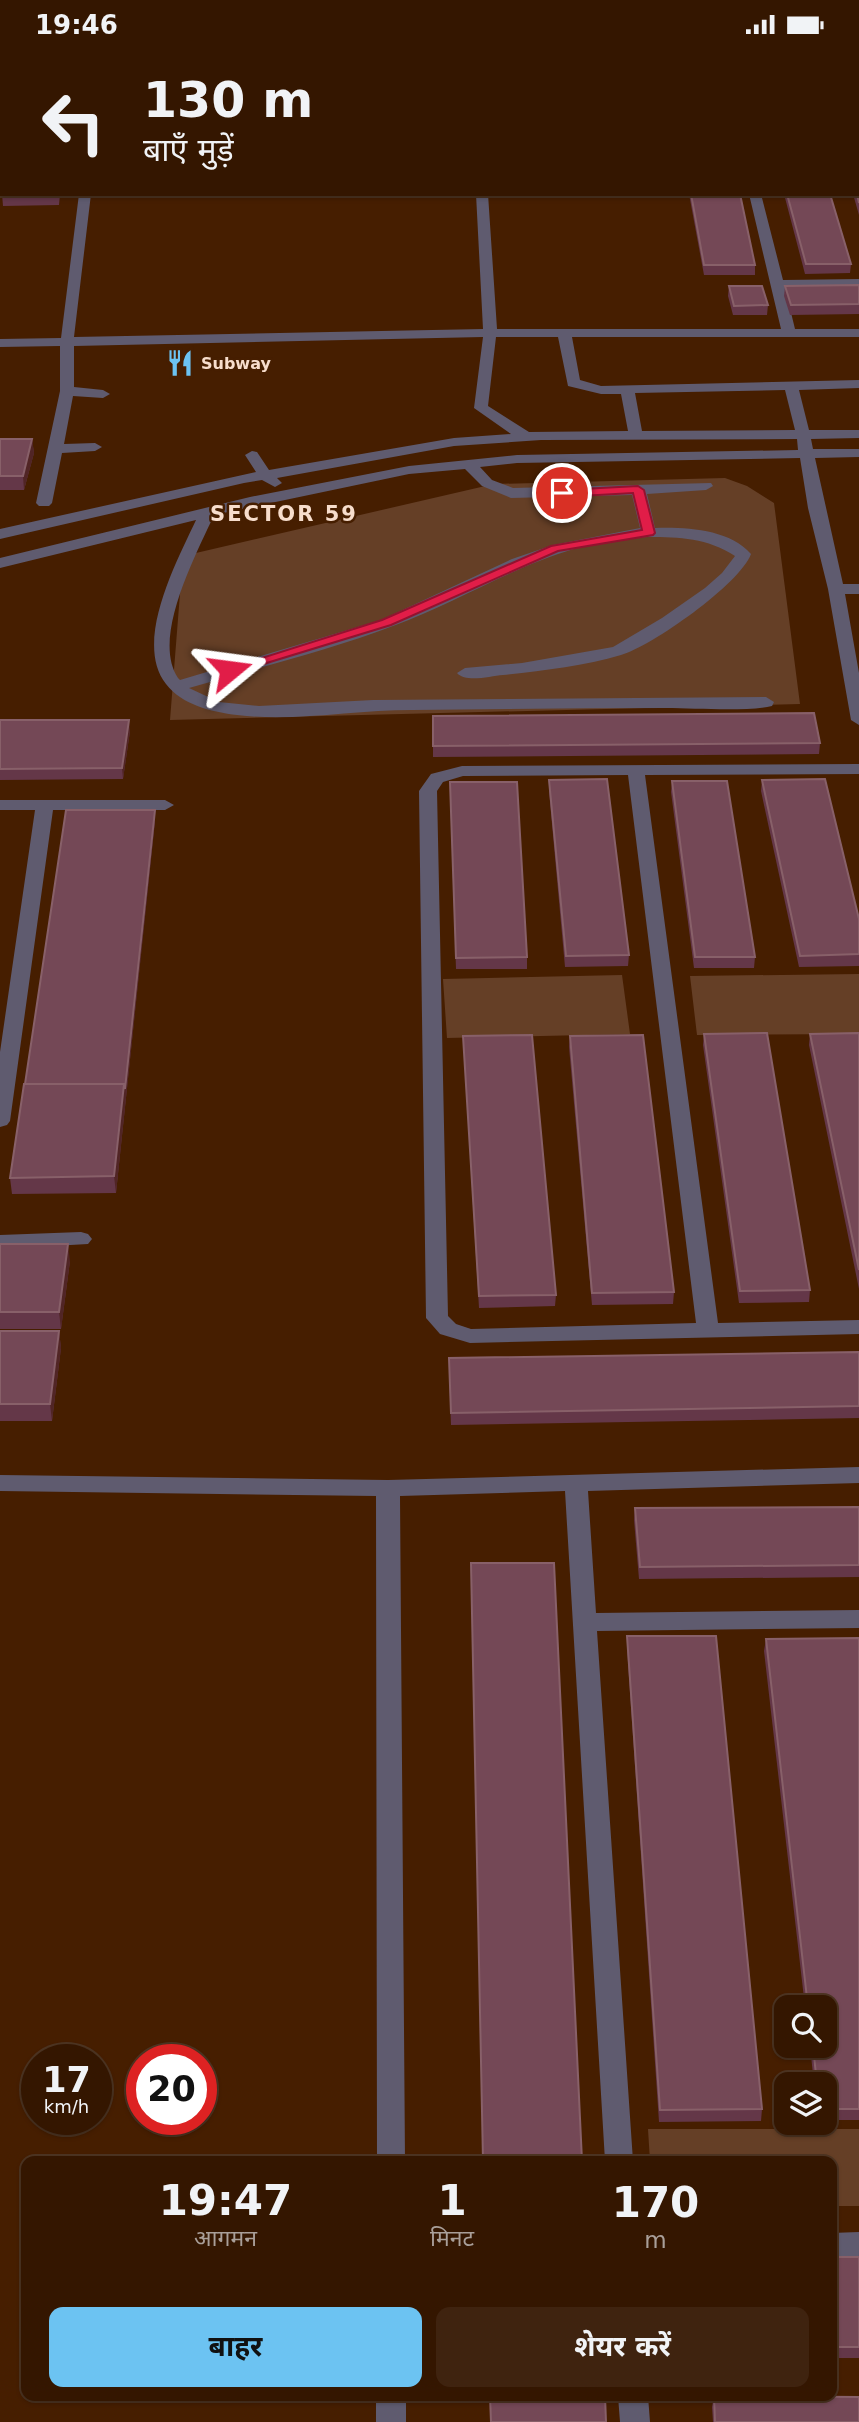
<!DOCTYPE html>
<html lang="hi">
<head>
<meta charset="utf-8">
<style>
  body { margin:0; font-family:"DejaVu Sans","Noto Sans Devanagari",sans-serif; background:#3f230f; color:#f1f3f6; height:100vh; display:flex; flex-direction:column; font-size:26px; white-space:nowrap }
  * { box-sizing:border-box; margin:0 }
  p { font-size:23px; color:#a99f99 }
  .icon { flex:none; width:38px; height:38px; fill:none; stroke:currentColor; stroke-width:2; stroke-linecap:round; stroke-linejoin:round }
  .map { position:relative; flex:1; overflow:hidden }
  .details { position:absolute; left:21px; top:2107px; width:816px; height:245px; display:flex; flex-direction:column; background:#341600; border-radius:14px; box-shadow:0 2px 5px #0004,0 0 0 2px #4e3522 }
  .details>* { flex:none }
  .hud { position:absolute; left:0px; top:0px; width:859px; height:147px; box-shadow:0 2px 5px #0004,0 0 0 2px #4e3522; background:#341600; color:#f1f3f6; overflow:hidden }
  .buttons { position:absolute; left:774px; top:1946px; display:grid; gap:14px }
  .buttons a { display:grid; place-items:center; width:63px; height:63px; border-radius:14px; background:#341600; box-shadow:0 2px 5px #0004,0 0 0 2px #4e3522; font-size:35px }
  .speed { position:absolute; left:21px; top:1995px; display:flex; gap:14px; font-size:35px; font-weight:700; text-align:center }
  .speed>* { display:grid; place-content:center; width:91px; height:91px; border-radius:50%; background:#341600; box-shadow:0 2px 5px #0004,0 0 0 2px #4e3522; line-height:1 }
  .speed small { font-size:18px; font-weight:400 }
  .speed .limit { border:10px solid #d22; background:#fff; color:#111 }
  .pin { position:absolute; display:grid; place-items:center; width:60px; height:60px; color:#fff; margin:-30px; border:4px solid #fff; border-radius:50%; box-shadow:0 2px 7px #0007 }
  .me { position:absolute; width:77px; margin:-38px; rotate:74deg; stroke-linejoin:round; filter:drop-shadow(0 0 5px #0008) }
  .turn { display:flex; align-items:center; gap:24px; height:147px; padding:0 28px; font-size:32px }
  .turn .icon { width:91px; height:91px; stroke-width:2.5 }
  .turn b { display:block; font-size:49px; line-height:60px }
  .eta { display:flex; justify-content:space-evenly; align-items:center; height:119px; text-align:center }
  .eta b { font-size:42px; font-weight:700; line-height:49px }
  .action { display:flex; gap:14px; margin-top:auto; padding:14px 28px }
  .action a { flex:1; height:80px; border-radius:14px; background:#6cc3f2; color:#111; font-size:28px; font-weight:700; line-height:80px; text-align:center }
  .action a+a { background:#3f230f; color:#f1f3f6 }
  .status { display:flex; justify-content:space-between; align-items:center; height:49px; padding:0 35px; background:#341600; direction:ltr }
  .status svg { height:19px; fill:currentColor }
  .map>svg:first-child { display:block }
  .green { fill:#653f26 }
  .lines { fill:none; stroke-linecap:round; stroke-linejoin:round }
  .minor { fill:#5f5b6f; fill-rule:evenodd }
  .wall { fill:#643748 }
  .shaded-wall { fill:#512525 }
  .building { fill:#744856; stroke:#886069; stroke-width:2 }
  .route { fill:#e11d48; stroke:#92132f; stroke-width:2 }
  .labels { text-anchor:middle; stroke-width:5; stroke-linejoin:round; paint-order:stroke }
  .far-poi-label { font-size:16px; font-weight:bold; fill:#f7ddcc; stroke:#461e00; text-anchor:start }
  .far-district-label { font-size:21px; font-weight:bold; letter-spacing:2px; fill:#f7ddcc; stroke:#461e00 }
</style>
</head>
<body>
<div class="status"><b>19:46</b><svg viewBox="0 0 49 12"><path d="M0 12V9h3v3zM5 12V6h3v6zM10 12V3h3v9zM15 12V0h3v12zM26 1h20v11H26zM47 4h2v5h-2z"/></svg></div>
<div class="map">
<svg width="859" height="2373" viewBox="0 0 859 2373">
  <rect width="100%" height="100%" fill="#461e00"/>
  <path class="green" d="M725,429L747,437L774,454L800,655L170,671L183,507L494,435Z
    M859,925V985L697,986L690,927Z
    M622,926L630,985L447,989L443,930Z
    M648,2080H859V2157H831V2112H650Z"/>
  <g class="lines">
    <path class="minor" d="M108,0H120L107,2Z
      M236,0H248L249,2H237Z
      M318,0H330L316,2Z
      M582,0H594V2H582Z
      M712,0H724L725,2H713Z
      M0,53H2V61H0Z
      M79,145H91L74,288L483,280L476,145H488L497,280H781L749,145H761L783,231L859,230V238L785,239L795,280H859V288H572L580,331L601,337L859,331V339L799,341L809,381H859V389L811,390L813,400H859V408L815,409L843,535H859V545H845L859,624V676L851,671L828,540L808,459L800,409L517,414L480,418L492,431L513,439L711,434L713,437L706,441L647,445L655,479C686,478 729,480 751,505C740,535 652,597 621,606C584,617 541,622 503,626C490,627 466,634 457,624L465,619L522,614L613,598L662,569L705,539L722,524L735,507C707,489 680,488 648,488C553,490 479,545 393,577C327,602 257,619 189,639L219,653L259,657L373,651L766,648L774,653L772,657C744,663 696,659 666,659C581,659 496,660 412,661C354,661 294,673 237,666C212,663 182,656 166,635C133,593 177,512 196,471L0,519V509L250,448L409,417L517,406L798,401L797,390L541,391L454,397L277,429L282,434L275,438L262,431L244,434L0,490V480L256,423L245,406L252,402L257,403L269,421L454,389L511,385L474,359L483,288L74,297V338L103,341L110,345L103,349L73,347L64,395L95,394L102,398L95,402L62,404L52,454L49,457H39L36,454L60,342V297L0,298V290L61,289ZM496,288H558L568,337L601,345H621L628,382L529,383L488,357ZM785,341L795,381L642,382L635,344ZM465,420L482,437L511,449L632,446L640,479L553,496L512,510L381,571L180,631L178,629C151,589 196,506 214,466L409,425Z
      M859,715V725L645,726L718,1274L859,1271V1285L470,1294L440,1285L426,1269L419,742L431,725L462,717ZM628,726L696,1274L471,1280L456,1275L448,1267L437,742L443,733L463,727Z
      M0,751H165L174,756L165,761H53L10,1072L7,1076L0,1078V1003L35,761H0Z
      M81,1183L88,1185L92,1190L88,1195L0,1200V1186Z
      M859,1418V1434L588,1442L596,1564L859,1561V1579L597,1582L633,2112H605L565,1442L400,1447L405,2112H377L376,1447L0,1442V1426L388,1431Z
      M859,2183V2209L831,2210V2184Z
      M376,2347H406V2373H376Z
      M618,2347H648L650,2373H620Z"/>
  </g>
  <path class="wall" d="M0,0H25V2H2V48H0Z
    M859,127V166L853,145H858Z
    M2,145H60L59,156L3,157Z
    M689,145H740L755,216V226H704Z
    M784,145H830L851,215L850,224L805,225Z
    M859,236V265L790,266L784,247L785,237Z
    M729,237L768,256L767,266H733L728,247Z
    M0,390H32L34,404L24,441H0Z
    M433,667L820,694L819,705L433,708Z
    M0,671L130,682L123,730L0,731Z
    M549,731L629,906L628,917L565,918L549,742Z
    M762,731L859,870V917L799,918L761,742Z
    M672,732L755,908L754,919H694L671,743Z
    M450,744L527,908V920H456Z
    M155,761V772L116,1144L12,1145L10,1129Z
    M859,984V1240L809,996L810,985Z
    M704,985L810,1241L809,1253L739,1254L703,996Z
    M463,987L556,1246L555,1257L479,1259Z
    M570,987L674,1243L673,1255L592,1256L569,998Z
    M0,1195L70,1212L61,1280H0Z
    M0,1282H59L61,1299L52,1372H0Z
    M859,1303V1369L451,1376L449,1321Z
    M859,1458V1528L639,1530L634,1471L635,1459Z
    M627,1587L762,2060L761,2072L659,2073L627,1599Z
    M859,1589V2071H824V2035H814L810,1997H824V1958H805L764,1602L766,1590Z
    M831,2208H859V2309H831Z
    M714,2347L859,2373H713L712,2358Z"/>
  <path class="shaded-wall" d="M32,390L34,404L24,441L23,427Z
    M129,671L130,682L123,730L122,719Z
    M155,761V772L116,1144L114,1127Z
    M68,1195L70,1212L61,1280L59,1263Z
    M59,1282L61,1299L52,1372L50,1355Z"/>
  <path class="building" d="M0,0H23V2H2V13H0Z
    M414,0H469V2H414Z
    M602,0H639L640,2H603Z
    M667,0H707L708,2H667Z
    M746,0H787V2H747Z
    M813,0H852V2H813Z
    M858,17L859,21V97H858Z
    M0,21H2V40H0Z
    M858,127H859V154L857,145Z
    M691,145H740L755,216H704Z
    M787,145H830L851,215H806Z
    M859,236V255L791,256L785,237Z
    M729,237H762L768,256L734,257Z
    M0,390H32L23,427H0Z
    M814,664L820,694L433,697V667Z
    M0,671H129L122,719L0,720Z
    M607,730L629,906L566,907L549,731Z
    M825,730L859,870V905L800,907L762,731Z
    M672,732H727L755,908H695Z
    M450,733H517L527,908L456,909Z
    M66,761H155L125,1040L124,1035H25Z
    M767,984L810,1241L740,1242L704,985Z
    M859,984V1221L810,985Z
    M532,986L556,1246L479,1247L463,987Z
    M643,986L674,1243L592,1244L570,987Z
    M24,1035H124L114,1127L10,1129Z
    M0,1195H68L59,1263H0Z
    M0,1282H59L50,1355H0Z
    M859,1303V1357L451,1364L449,1309Z
    M859,1458V1516L640,1518L635,1459Z
    M471,1514H554L582,2112H483Z
    M627,1587H716L762,2060L660,2061Z
    M859,1589V2060H824V2035H817L813,1997H824V1958H808L766,1590Z
    M831,2208H859V2298H831Z
    M490,2347H605L606,2373H491Z
    M714,2347L859,2348V2373H715Z"/>
  <path class="route" d="M638,437L644,441L655,484L653,486L558,502L391,576L234,624H225L224,621L382,571L551,497L642,481L633,444L562,448L556,444L562,441Z"/>
  <defs>
    <symbol id="restaurant-bare" viewBox="-9 -9 18 18"><path d="M-5-6h1v4h1v-4h1v4h1v-4h1v5L-1.5 .5V6h-2V.5L-5-1ZM5-6V6H3V1.5H1.5Q1.5-4 5-6Z" fill="#6cc3f2" stroke="#461e00" stroke-width="2.5" paint-order="stroke"/></symbol>
  </defs>
  <g fill-rule="evenodd">
    <use href="#restaurant-bare" x="161" y="295" width="38" height="38"/>
  </g>
  <g class="labels">
    <g class="far-poi-label">
      <text x="201" y="320">Subway</text>
    </g>
    <g class="far-district-label">
      <text x="284" y="472">SECTOR 59</text>
    </g>
  </g>
</svg>
<div class="buttons">
<a><svg class="icon" aria-label="search" viewBox="0 0 24 24"><circle cx="10" cy="10" r="6"/><path d="M15 15l6 6"/></svg></a>
<a><svg class="icon" aria-label="layers" viewBox="0 0 24 24"><path d="M12 4l9 5-9 5-9-5zM3 14l9 5 9-5"/></svg></a>
</div>
<div class="speed"><div>17<small>km/h</small></div><div class="limit">20</div></div>
<div class="pin" style="left:562px;top:444px;background:#d93025"><svg class="icon" aria-label="arrive" viewBox="0 0 24 24"><path d="M6 21V4h12l-3 4 3 4H6"/></svg></div>
<svg class="me" style="left:230px;top:621px" viewBox="-20 -20 40 40"><path d="M0-17L14 15 0 8-14 15z" fill="#e11d48" stroke="#fff" stroke-width="4"/></svg>
<div class="hud">
<div class="turn"><svg class="icon" aria-label="left" viewBox="0 0 24 24"><path d="M17 20v-9H6M10 6l-5 5 5 5"/></svg><div><b>130 m</b>बाएँ मुड़ें</div></div>
</div>
<section class="details">
<div class="eta">
<div><b>19:47</b><p>आगमन</p></div>
<div><b>1</b><p>मिनट</p></div>
<div><b>170</b><p>m</p></div>
</div>
<div class="action"><a>बाहर</a><a>शेयर करें</a></div>
</section>
</div>
</body>
</html>
